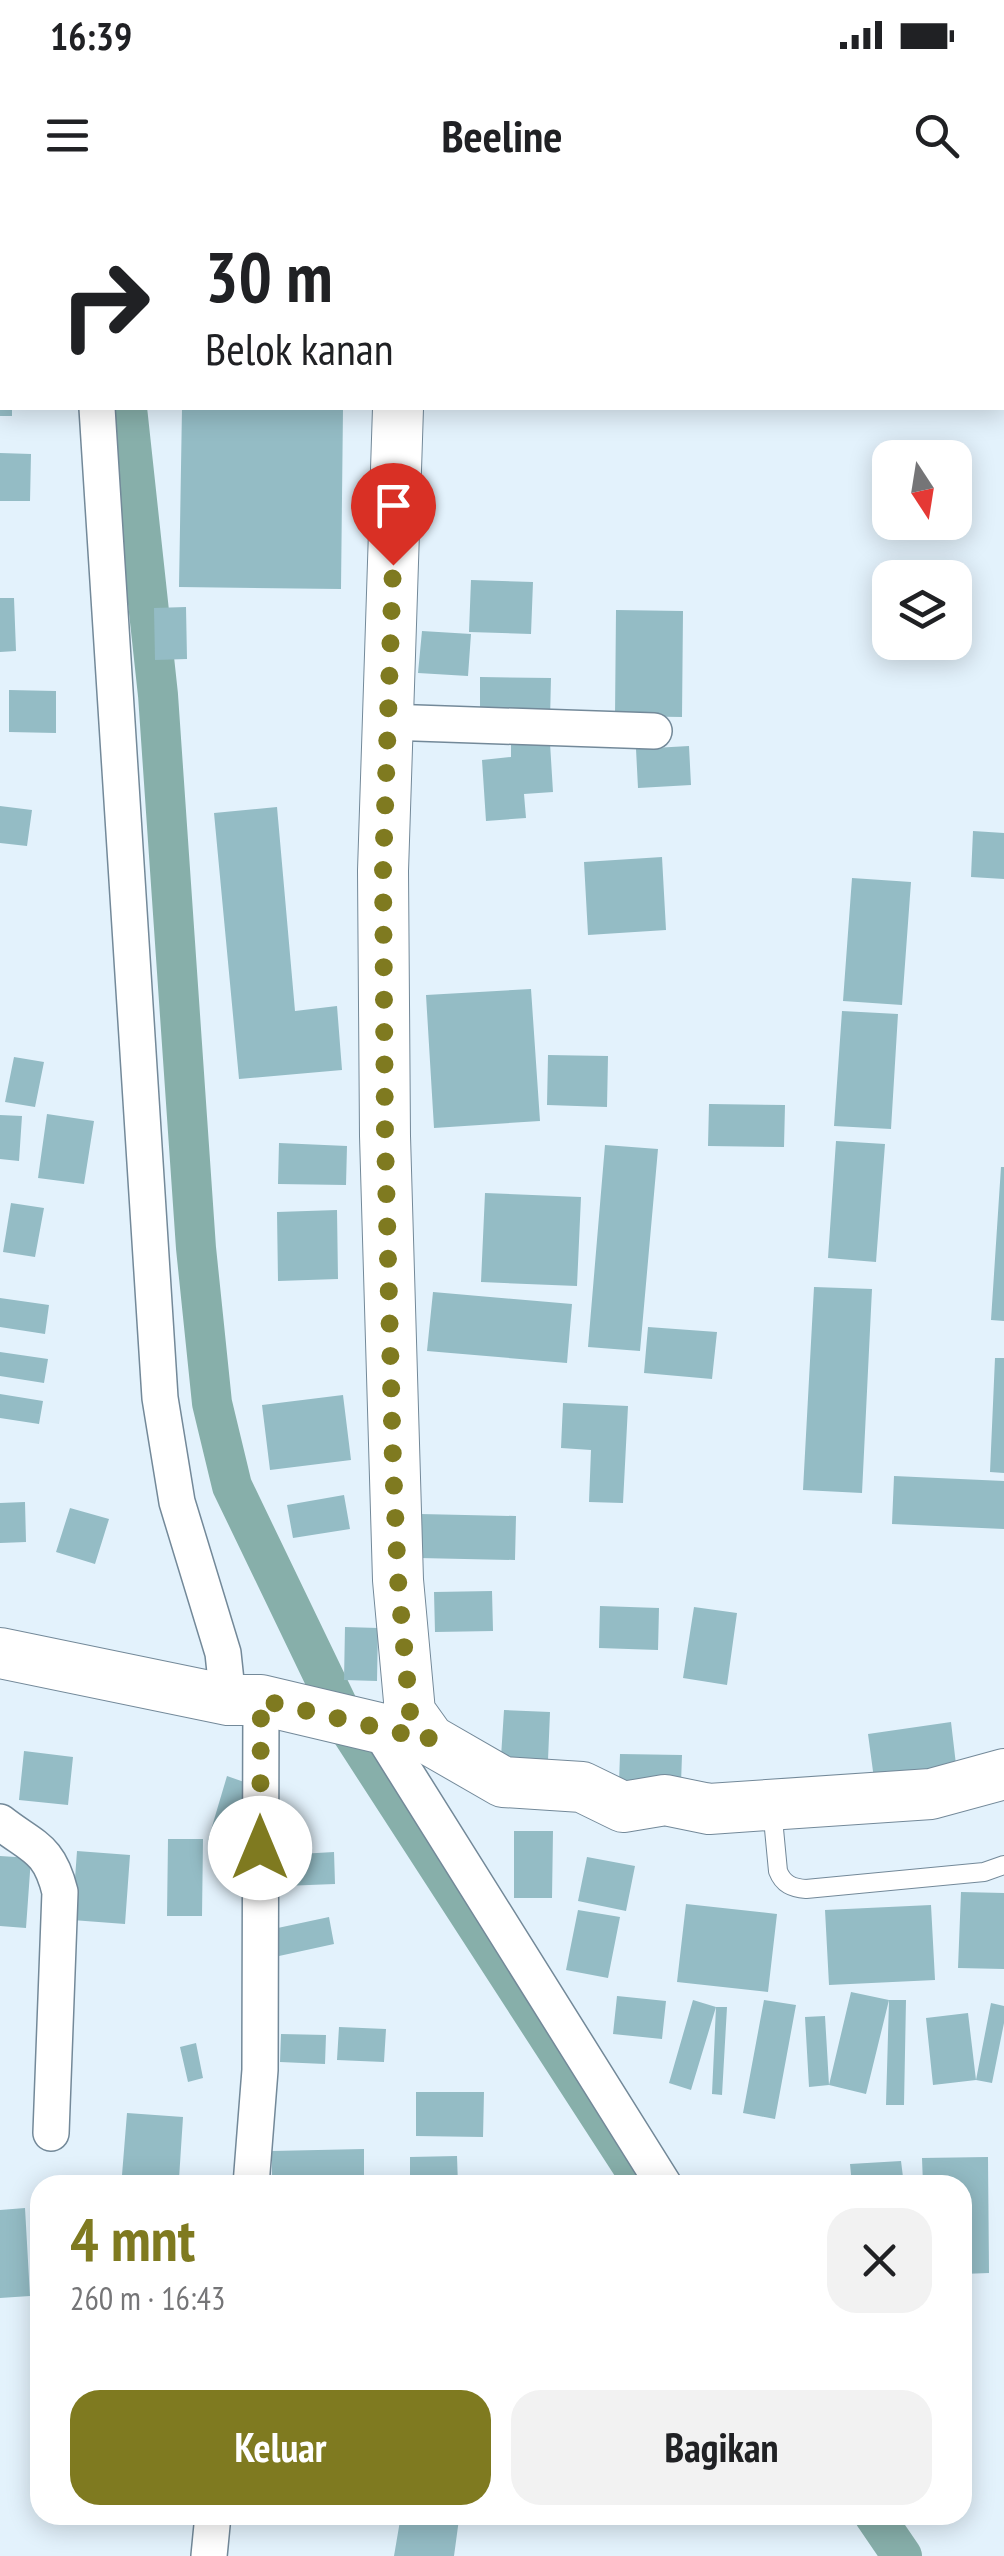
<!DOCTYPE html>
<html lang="id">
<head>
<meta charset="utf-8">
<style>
  body { margin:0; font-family:"PT Sans Narrow",sans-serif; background:#f2f2f2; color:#202124; height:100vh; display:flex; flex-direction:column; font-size:38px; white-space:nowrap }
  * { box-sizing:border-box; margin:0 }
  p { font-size:32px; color:#757577 }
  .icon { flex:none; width:55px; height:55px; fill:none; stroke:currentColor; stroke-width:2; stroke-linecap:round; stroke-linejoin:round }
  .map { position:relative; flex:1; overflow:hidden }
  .details { position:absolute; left:30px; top:1975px; width:942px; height:350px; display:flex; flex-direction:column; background:#fff; border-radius:30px; box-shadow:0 5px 25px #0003 }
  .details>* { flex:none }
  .guide { position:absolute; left:0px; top:0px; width:1005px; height:210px; box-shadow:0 5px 25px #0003; background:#fff; color:#202124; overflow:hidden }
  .needle { width:65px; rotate:168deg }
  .tools { position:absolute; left:872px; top:240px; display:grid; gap:20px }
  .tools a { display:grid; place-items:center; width:100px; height:100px; border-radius:20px; background:#fff; box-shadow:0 5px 25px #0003; font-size:50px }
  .pin { position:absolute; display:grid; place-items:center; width:85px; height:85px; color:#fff; margin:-102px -42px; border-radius:50% 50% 50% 0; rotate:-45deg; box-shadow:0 0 10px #0007 }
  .pin .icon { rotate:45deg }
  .me { position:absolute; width:110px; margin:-55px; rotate:0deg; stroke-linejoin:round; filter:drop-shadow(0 0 8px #0008) }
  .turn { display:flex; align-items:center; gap:35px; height:210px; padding:0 40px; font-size:45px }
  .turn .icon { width:130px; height:130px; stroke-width:2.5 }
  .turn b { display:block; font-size:70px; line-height:85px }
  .round { display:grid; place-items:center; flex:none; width:105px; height:105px; border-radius:30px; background:#f2f2f2 }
  .head { display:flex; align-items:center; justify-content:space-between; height:170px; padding:0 40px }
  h1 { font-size:60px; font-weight:800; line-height:75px; color:#7f7a20 }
  .button { display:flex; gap:20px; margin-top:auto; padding:20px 40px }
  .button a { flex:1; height:115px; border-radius:30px; background:#7f7a20; color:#fff; font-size:40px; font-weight:800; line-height:115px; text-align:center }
  .button a+a { background:#f2f2f2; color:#202124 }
  .status { display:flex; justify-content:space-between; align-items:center; height:70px; padding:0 50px; background:#fff; direction:ltr }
  .status svg { height:28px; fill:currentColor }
  header { display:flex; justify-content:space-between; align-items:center; height:130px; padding:0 40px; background:#fff; font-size:45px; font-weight:800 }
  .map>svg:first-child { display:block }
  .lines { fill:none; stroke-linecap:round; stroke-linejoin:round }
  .canal { stroke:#87afaa; stroke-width:40 }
  .building { fill:#94bcc5 }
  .lane-casing { stroke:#738999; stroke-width:20 }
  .street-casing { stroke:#738999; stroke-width:38 }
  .secondary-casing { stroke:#738999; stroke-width:52 }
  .lane { stroke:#fff; stroke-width:18 }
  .street { stroke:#fff; stroke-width:35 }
  .secondary { stroke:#fff; stroke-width:50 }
  .route { stroke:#7f7a20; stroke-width:18; stroke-dasharray:0 32.4 }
</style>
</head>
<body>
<div class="status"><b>16:39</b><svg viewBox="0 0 49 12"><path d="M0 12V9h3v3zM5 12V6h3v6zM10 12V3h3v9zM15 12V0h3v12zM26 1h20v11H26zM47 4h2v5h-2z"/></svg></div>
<header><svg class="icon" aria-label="menu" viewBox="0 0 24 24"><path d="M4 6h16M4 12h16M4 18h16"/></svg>Beeline<svg class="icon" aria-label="search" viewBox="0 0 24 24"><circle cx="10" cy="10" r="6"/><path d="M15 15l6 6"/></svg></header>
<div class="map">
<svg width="1004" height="2356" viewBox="0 0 1004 2356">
  <rect width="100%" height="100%" fill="#e3f2fc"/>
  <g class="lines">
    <path class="canal" d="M129,2V0
      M127,208L158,495L196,1048L212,1203L232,1286L348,1527L638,1975
      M874,2315L902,2356"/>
  </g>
  <path class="building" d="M0,208H12V216H0Z
    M182,208H343L341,389L179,387Z
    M0,253L31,254L30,301H0Z
    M471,380L533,382L531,434L469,432Z
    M0,398H14L16,451L0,452Z
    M186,407L187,459L155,460L154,408Z
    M616,410L683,411L682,517L615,516Z
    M422,431L471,434L468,476L418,473Z
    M480,477L551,478L550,520L480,519Z
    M9,490L56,491V533L9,532Z
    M550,543L553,592L524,594L526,618L486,621L482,560L511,557V545Z
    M689,546L691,585L638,588L636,549Z
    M0,606L32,610L27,646L0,643Z
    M277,607L295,811L337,806L342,870L239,879L214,613Z
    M973,631L1004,633V679L971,677Z
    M662,657L666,730L588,735L584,662Z
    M852,678L911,682L902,805L843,801Z
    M531,789L540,921L434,928L426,795Z
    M842,811L898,814L891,929L834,926Z
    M548,855L608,856L607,907L547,905Z
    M14,857L44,862L35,907L5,902Z
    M709,904L785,905L784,947L708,946Z
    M47,914L94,921L84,984L38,978Z
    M0,915L22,916L19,961L0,959Z
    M836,941L885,944L876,1062L828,1058Z
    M279,943L347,946L346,985L278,984Z
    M605,945L658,949L640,1151L588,1147Z
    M1001,967H1004V1121L991,1120Z
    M485,993L581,997L577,1086L481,1082Z
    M11,1003L44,1008L35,1057L3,1052Z
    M337,1010L338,1079L278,1081L277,1012Z
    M814,1087L872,1089L862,1293L803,1290Z
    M433,1092L572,1104L567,1163L427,1151Z
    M0,1098L49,1105L45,1134L0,1127Z
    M648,1127L717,1132L712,1179L644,1173Z
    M0,1152L48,1159L44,1183L0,1176Z
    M995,1158H1004V1273L990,1272Z
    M0,1194L43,1201L39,1224L0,1218Z
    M343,1195L351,1260L270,1270L262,1205Z
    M563,1203L628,1206L623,1303L589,1302L591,1250L561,1248Z
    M894,1276L1004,1281V1329L892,1324Z
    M344,1295L350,1329L293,1338L287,1305Z
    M25,1302L26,1342L0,1343V1303Z
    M70,1308L109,1319L95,1364L56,1352Z
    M420,1314L516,1316L515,1360L419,1358Z
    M492,1391L493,1431L435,1432L434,1392Z
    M600,1406L659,1408L658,1450L599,1448Z
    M694,1407L737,1413L727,1485L683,1478Z
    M345,1427L378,1428L377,1481L344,1480Z
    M504,1510L550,1512L548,1560L501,1557Z
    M951,1522L959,1590L877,1601L868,1534Z
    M24,1551L73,1557L68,1605L19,1600Z
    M620,1554L682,1555L681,1584L619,1583Z
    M227,1576L247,1583L227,1646L208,1640Z
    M514,1631H553L552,1698H514Z
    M168,1639H203L202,1716H167Z
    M77,1651L130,1655L125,1724L72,1720Z
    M334,1652L335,1684L283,1686L282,1655Z
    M0,1656L31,1658L26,1728L0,1726Z
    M587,1657L635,1666L626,1711L578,1701Z
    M961,1692L1004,1693V1769L958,1768Z
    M686,1704L777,1714L768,1792L677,1782Z
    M931,1705L935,1780L829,1785L825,1710Z
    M578,1710L620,1717L608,1778L566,1770Z
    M329,1717L334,1744L279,1756L273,1729Z
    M851,1792L889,1800L866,1894L829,1885Z
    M617,1796L666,1801L662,1839L613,1834Z
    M693,1800L716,1807L691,1890L669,1883Z
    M764,1800L796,1805L775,1919L743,1913Z
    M889,1800H906L904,1905H886Z
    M991,1803L1004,1806V1823L992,1883L976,1880Z
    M716,1807H727L722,1895L712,1894Z
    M968,1813L976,1880L933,1885L926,1818Z
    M825,1816L829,1885L809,1887L805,1817Z
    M339,1827L386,1829L384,1862L337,1860Z
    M281,1834L326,1835L325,1864L280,1862Z
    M196,1843L203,1878L188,1882L180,1847Z
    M416,1892H484L483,1937L416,1936Z
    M127,1913L183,1917L179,1979L122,1975Z
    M364,1949V1985H272V1951Z
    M457,1956L458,1985H410V1957Z
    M988,1957L989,2073L962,2074V1985H923L922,1958Z
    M901,1961L904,1985H852L850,1964Z
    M25,2008L30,2096L0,2098V2010Z
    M401,2315H429L459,2319L454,2356H394Z"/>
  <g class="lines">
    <defs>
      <path id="lane" d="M772,1608L778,1671C783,1684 792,1688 806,1689L984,1672L1004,1665"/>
      <path id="street" d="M91,0V2
        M97,208L160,1198L177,1302L223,1453L228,1500
        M387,522L654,531
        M376,1525L664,1985
        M0,1622C33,1648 49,1647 60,1692L51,1933
        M251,1985L260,1870L261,1500
        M209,2356L213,2315"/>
      <path id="secondary" d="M404,2V0
        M398,208L383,671L385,936L398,1380L410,1512L430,1540
        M0,1453L228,1500H261L430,1540L503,1582L582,1587L623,1607L665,1600L709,1609L931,1594L1004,1574"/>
    </defs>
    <use href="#lane" class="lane-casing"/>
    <use href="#street" class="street-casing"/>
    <use href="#secondary" class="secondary-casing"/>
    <use href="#lane" class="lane"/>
    <use href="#street" class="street"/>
    <use href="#secondary" class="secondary"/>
  </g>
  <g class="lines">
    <path class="route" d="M260,1648L261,1500L430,1540L410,1512L398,1380L393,1264L385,936L383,671L393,365"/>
  </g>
</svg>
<div class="tools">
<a><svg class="needle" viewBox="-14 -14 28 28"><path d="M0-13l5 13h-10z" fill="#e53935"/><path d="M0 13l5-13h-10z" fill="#757577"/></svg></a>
<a><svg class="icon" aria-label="layers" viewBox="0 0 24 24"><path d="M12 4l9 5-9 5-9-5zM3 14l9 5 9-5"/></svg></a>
</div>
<div class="pin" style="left:393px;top:365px;background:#d93025"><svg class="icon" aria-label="arrive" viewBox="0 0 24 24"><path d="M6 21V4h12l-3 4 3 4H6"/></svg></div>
<svg class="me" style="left:260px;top:1648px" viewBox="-20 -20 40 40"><circle r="19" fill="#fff"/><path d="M0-13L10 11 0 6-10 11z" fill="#7f7a20"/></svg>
<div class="guide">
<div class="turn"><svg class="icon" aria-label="right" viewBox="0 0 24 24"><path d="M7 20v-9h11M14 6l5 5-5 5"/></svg><div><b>30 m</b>Belok kanan</div></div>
</div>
<section class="details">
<div class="head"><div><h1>4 mnt</h1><p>260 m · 16:43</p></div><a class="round"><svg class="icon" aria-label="close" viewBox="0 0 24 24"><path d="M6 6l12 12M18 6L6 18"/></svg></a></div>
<div class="button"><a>Keluar</a><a>Bagikan</a></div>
</section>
</div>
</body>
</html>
